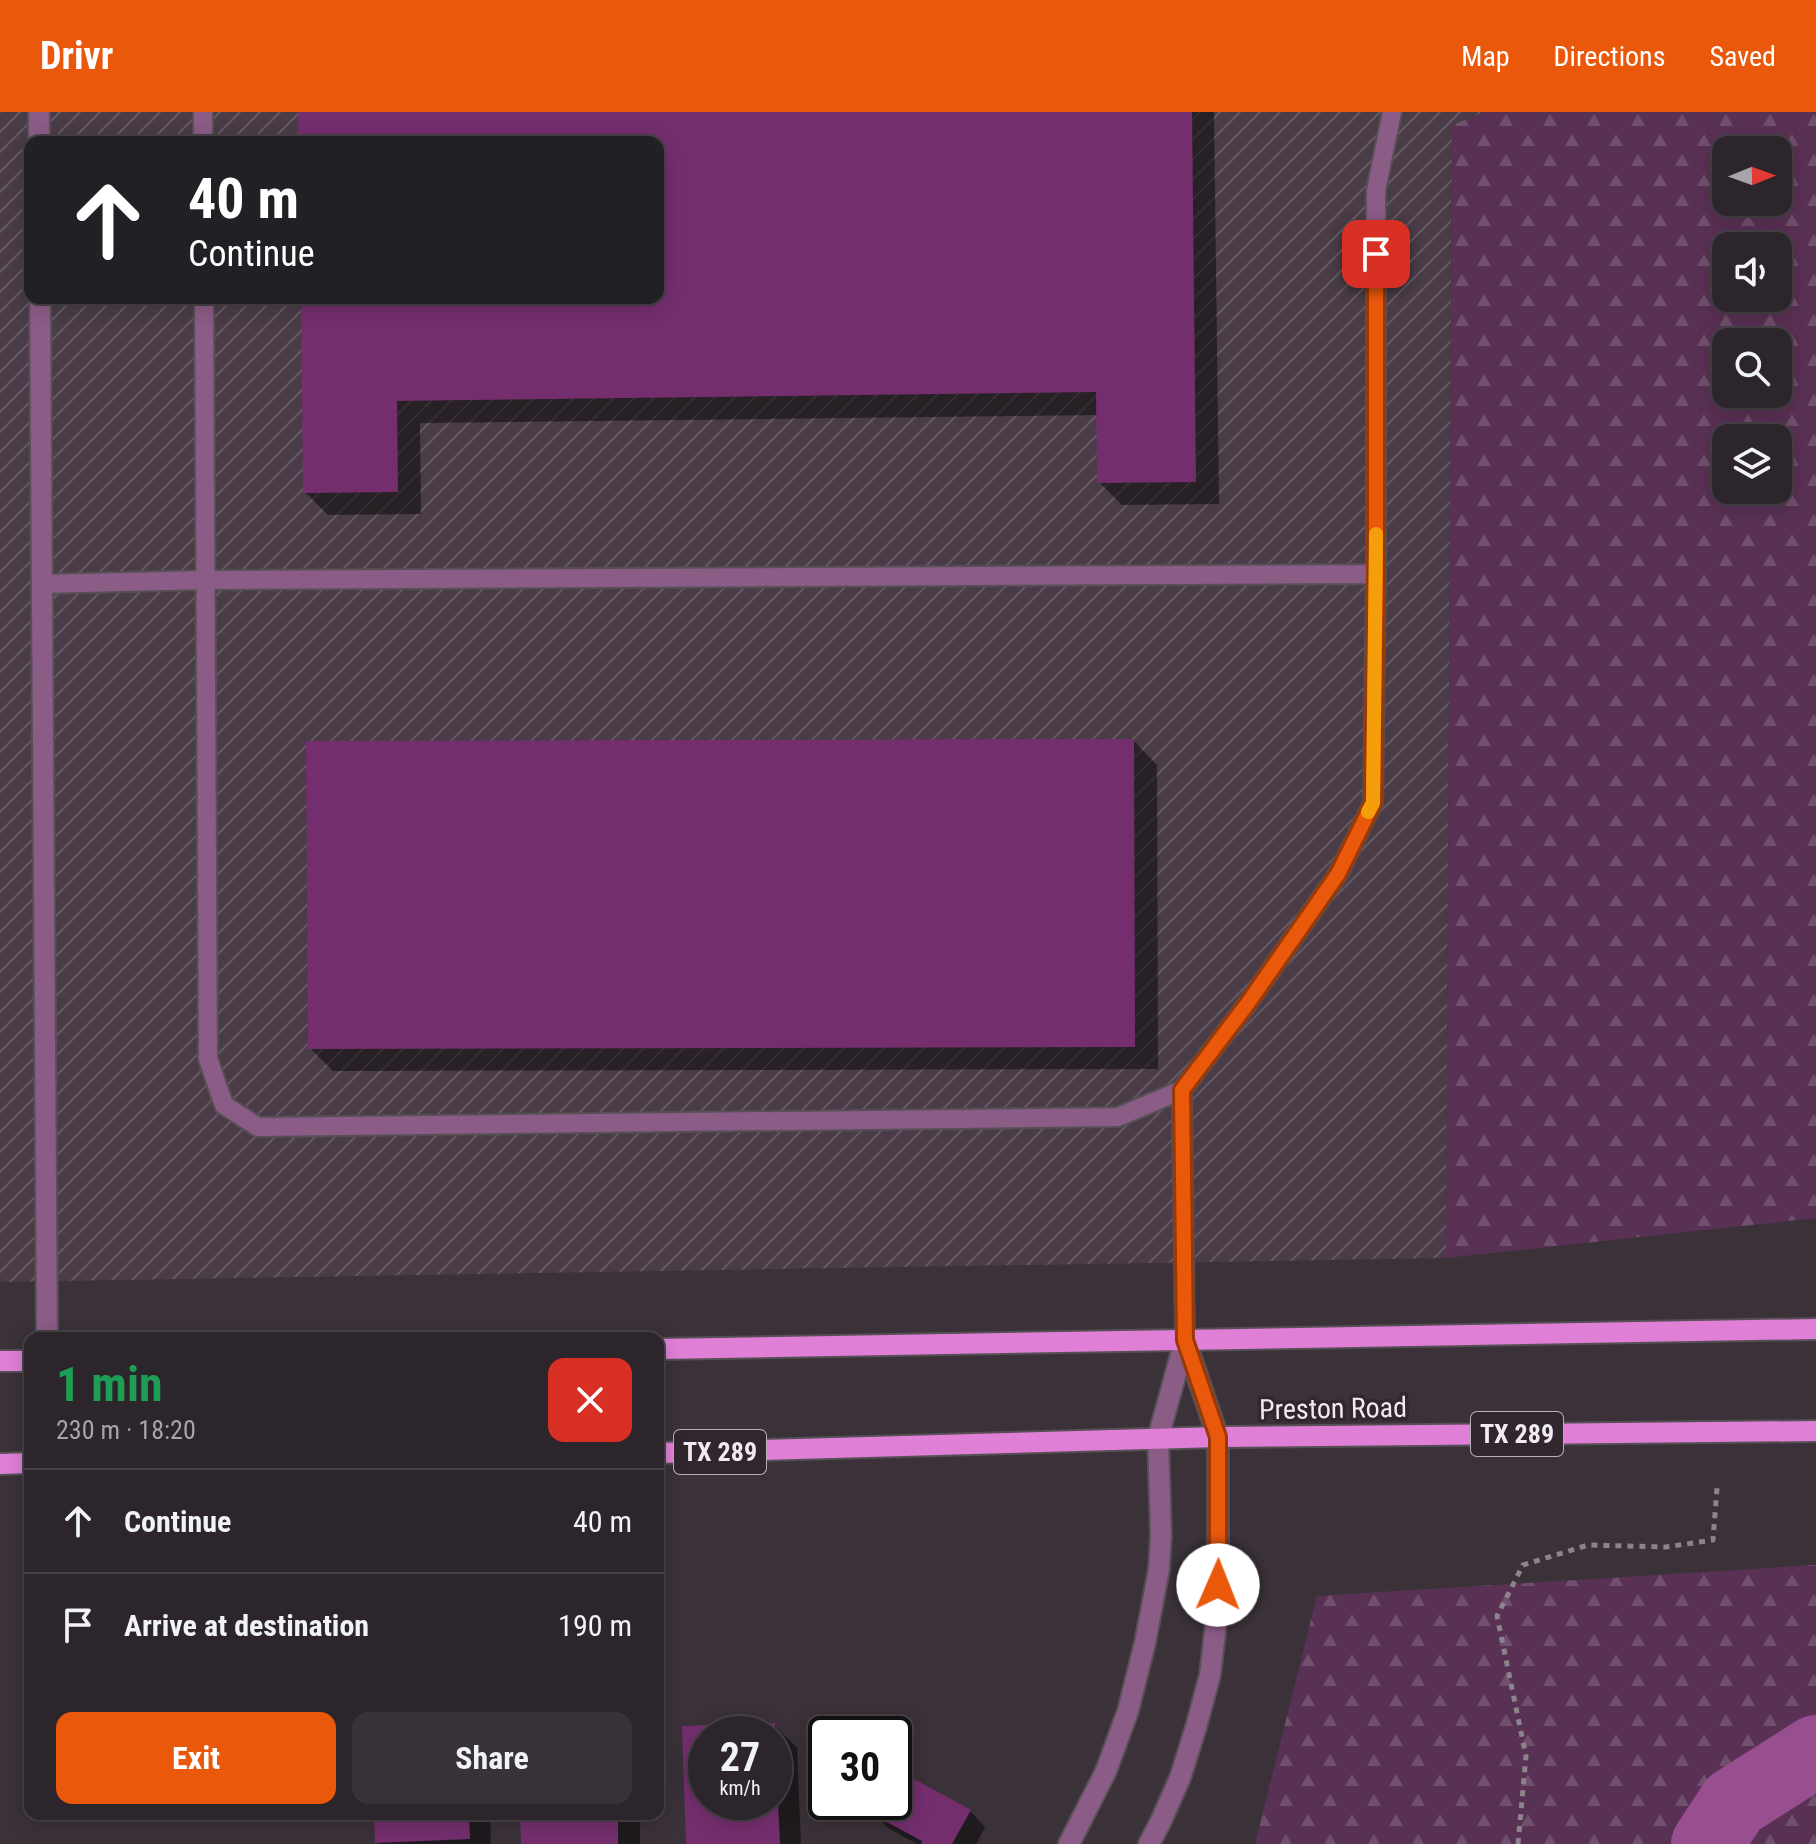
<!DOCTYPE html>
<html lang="en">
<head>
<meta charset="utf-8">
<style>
  body { margin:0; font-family:"Roboto Condensed",sans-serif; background:#383137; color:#f1f3f6; height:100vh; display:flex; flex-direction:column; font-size:30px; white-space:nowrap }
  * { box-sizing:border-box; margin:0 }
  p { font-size:26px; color:#a6a5a9 }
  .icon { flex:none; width:44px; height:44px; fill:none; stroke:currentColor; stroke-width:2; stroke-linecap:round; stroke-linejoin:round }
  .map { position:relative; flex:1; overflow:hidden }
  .sheet { position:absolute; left:24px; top:1220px; width:640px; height:488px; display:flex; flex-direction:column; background:#2c252b; border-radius:16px; box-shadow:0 4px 20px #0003,0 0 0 2px #484247 }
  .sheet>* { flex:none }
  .banner { position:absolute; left:24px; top:24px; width:640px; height:168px; border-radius:16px; box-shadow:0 4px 20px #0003,0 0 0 2px #484247; background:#202124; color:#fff; overflow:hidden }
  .needle { width:52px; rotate:89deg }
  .controls { position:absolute; left:1712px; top:24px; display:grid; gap:16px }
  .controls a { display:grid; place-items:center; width:80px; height:80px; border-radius:16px; background:#2c252b; box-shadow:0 4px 20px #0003,0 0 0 2px #484247; font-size:40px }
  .speed { position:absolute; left:688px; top:1604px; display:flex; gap:16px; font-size:40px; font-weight:700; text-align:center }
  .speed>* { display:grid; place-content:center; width:104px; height:104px; border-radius:50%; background:#2c252b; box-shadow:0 4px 20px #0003,0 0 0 2px #484247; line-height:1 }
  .speed small { font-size:20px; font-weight:400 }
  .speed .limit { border:4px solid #111; border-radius:12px; background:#fff; color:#111 }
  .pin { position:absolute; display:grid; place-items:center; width:68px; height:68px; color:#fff; margin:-34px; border-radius:16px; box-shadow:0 4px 12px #0006 }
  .me { position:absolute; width:88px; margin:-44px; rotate:1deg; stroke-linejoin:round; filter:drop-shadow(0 0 6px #0008) }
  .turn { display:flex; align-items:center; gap:28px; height:168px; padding:0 32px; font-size:36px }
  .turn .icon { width:104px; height:104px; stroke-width:2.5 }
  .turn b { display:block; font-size:56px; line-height:68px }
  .round { display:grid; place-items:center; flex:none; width:84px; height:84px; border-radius:16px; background:#383137 }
  .head { display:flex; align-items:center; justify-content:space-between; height:136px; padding:0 32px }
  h1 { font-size:48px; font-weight:700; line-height:60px; color:#1e9e55 }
  .button { display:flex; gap:16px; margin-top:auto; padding:16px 32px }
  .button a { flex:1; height:92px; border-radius:16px; background:#ea580c; color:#fff; font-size:32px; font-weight:700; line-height:92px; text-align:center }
  .button a+a { background:#383137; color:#f1f3f6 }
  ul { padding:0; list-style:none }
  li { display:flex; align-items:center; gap:24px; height:104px; padding:0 32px; border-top:2px solid #484247 }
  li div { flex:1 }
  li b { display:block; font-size:30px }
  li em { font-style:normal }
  header { display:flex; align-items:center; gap:48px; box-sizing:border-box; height:112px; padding:0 40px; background:#ea580c; color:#fff }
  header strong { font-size:38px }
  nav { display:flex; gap:44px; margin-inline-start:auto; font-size:28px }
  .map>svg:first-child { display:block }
  .industrial { fill:url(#industrial-furrows); fill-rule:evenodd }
  .forest { fill:url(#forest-firs); fill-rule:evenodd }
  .shadow { fill:#0007; fill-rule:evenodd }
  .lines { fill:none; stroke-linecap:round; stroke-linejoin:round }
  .river { stroke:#974f90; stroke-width:72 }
  .building { fill:#742e6e }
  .service-casing { stroke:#574f56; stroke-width:22 }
  .minor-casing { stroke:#574f56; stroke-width:24 }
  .primary-casing { stroke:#574f56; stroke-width:24 }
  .path { stroke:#8c848b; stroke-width:5; stroke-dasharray:6 6; stroke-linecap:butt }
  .service { stroke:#8b5c86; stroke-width:18 }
  .minor { stroke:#8b5c86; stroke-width:20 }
  .primary { stroke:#e07fd6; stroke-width:20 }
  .route-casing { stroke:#983908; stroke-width:20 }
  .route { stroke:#ea580c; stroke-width:14 }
  .slow { stroke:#f59e0b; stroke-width:14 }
  .labels { text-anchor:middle; stroke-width:7; stroke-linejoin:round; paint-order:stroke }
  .shield { fill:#30272e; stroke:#b7b0b6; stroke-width:2 }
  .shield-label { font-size:26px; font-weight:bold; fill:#f1ebf0 }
  .street-label { font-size:28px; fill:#f1ebf0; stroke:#30272e }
</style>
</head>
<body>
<header>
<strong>Drivr</strong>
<nav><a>Map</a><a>Directions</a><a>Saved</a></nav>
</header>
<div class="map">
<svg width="1816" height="1732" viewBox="0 0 1816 1732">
  <defs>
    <pattern id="industrial-furrows" width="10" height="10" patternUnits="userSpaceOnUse" patternTransform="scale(2)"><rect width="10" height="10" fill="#493c47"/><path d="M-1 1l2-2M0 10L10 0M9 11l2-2" fill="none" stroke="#645862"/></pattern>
    <pattern id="forest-firs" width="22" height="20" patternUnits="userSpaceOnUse" patternTransform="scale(2)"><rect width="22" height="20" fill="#593155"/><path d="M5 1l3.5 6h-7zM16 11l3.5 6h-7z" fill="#714f6e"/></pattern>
  </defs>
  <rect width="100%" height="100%" fill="#3a3139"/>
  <path class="industrial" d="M0,0H1484L1452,13L1446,1146L0,1170ZM30,30H658V186H30Z"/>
  <path class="forest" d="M1484,0H1816V1106L1446,1146L1452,13ZM1726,38H1778V90H1726ZM1726,134H1778V186H1726ZM1726,230H1778V282H1726ZM1726,326H1778V378H1726Z
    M1816,1453V1732H1255L1317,1484Z"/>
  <path class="shadow" d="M300,0H1214L1219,392L1122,393L1099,370L1098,303L420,311L421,402L328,403L305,380L303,186H658V30H301Z
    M1134,629L1157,653L1158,957L333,959L310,936Z
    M774,1613L797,1636L801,1732H688L684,1616ZM706,1622H774V1690H706Z
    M894,1661L970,1699L985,1715L976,1732H917L888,1716L872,1701L878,1690H894Z
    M376,1702H490L491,1732H379L377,1730Z
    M522,1702H640V1732H523Z"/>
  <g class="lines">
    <path class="river" d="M1707,1732L1734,1691L1816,1639"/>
  </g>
  <path class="building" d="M298,0H1192L1196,370L1097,371L1096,280L397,289L398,380L303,381L301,186H658V30H299Z
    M1134,627L1135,935L308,937L306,629Z
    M775,1611V1622H706V1690H774V1651H776L780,1732H686L682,1614Z
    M894,1656L971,1698L952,1732H921L922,1729L870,1701L876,1690H894Z
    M374,1702H469L470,1727L375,1731Z
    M520,1702H618V1732H521Z"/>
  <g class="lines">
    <defs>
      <path id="service" d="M203,0V30
        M204,186L208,947L224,993L258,1015L1118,1005L1182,978L1248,891L1338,762L1373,691L1376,462V78L1392,0
        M42,472L206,468L1376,462
        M1182,978L1185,1228"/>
      <path id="minor" d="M39,0V30
        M40,186L47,1226
        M1069,1732L1106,1659L1128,1599L1145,1531L1159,1457L1161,1423L1158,1326L1185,1228
        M1149,1732L1161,1709L1180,1666L1196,1615L1210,1563L1215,1520L1218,1473V1325L1185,1228"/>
      <path id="primary" d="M658,1237L1816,1217
        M0,1249H30
        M658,1341L1218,1325L1816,1319
        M0,1352L30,1351"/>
    </defs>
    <use href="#service" class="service-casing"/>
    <use href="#minor" class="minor-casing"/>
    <use href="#primary" class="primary-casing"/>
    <path class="path" d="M1518,1732L1526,1644L1497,1504L1523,1453L1588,1433L1666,1435L1713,1428L1717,1376"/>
    <use href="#service" class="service"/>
    <use href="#minor" class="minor"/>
    <use href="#primary" class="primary"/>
  </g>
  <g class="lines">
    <defs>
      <path id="route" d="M1218,1473V1325L1185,1228L1182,978L1248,891L1338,762L1373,691L1376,462V142"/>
    </defs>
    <use href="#route" class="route-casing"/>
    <use href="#route" class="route"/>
    <path class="slow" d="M1368,700L1373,691L1376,422"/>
  </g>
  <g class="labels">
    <g class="shield">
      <rect x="1471" y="1300" width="92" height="44" rx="6"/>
      <rect x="674" y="1318" width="92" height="44" rx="6"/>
    </g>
    <g class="shield-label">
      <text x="1517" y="1331">TX 289</text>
      <text x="720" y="1349">TX 289</text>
    </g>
    <g class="street-label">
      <text transform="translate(1333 1296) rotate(-1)" y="10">Preston Road</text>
    </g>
  </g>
</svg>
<div class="controls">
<a><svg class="needle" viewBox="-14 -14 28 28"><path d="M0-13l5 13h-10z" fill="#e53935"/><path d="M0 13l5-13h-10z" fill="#a6a5a9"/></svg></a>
<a><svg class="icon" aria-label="sound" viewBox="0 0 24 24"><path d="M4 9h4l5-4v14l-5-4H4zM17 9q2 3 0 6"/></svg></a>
<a><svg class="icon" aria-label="search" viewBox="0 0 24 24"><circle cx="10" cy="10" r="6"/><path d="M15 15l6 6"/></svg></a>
<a><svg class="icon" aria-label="layers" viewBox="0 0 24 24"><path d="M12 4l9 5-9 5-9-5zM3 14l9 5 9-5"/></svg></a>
</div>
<div class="speed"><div>27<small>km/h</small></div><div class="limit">30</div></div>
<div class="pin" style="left:1376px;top:142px;background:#d93025"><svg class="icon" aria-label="arrive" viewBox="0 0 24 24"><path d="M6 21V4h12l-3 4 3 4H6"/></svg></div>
<svg class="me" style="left:1218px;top:1473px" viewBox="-20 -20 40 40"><circle r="19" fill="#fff"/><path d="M0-13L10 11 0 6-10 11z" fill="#ea580c"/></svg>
<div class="banner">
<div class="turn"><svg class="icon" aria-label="ahead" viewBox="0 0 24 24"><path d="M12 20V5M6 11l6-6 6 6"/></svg><div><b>40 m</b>Continue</div></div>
</div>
<section class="sheet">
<div class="head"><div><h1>1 min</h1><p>230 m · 18:20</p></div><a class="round" style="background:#d93025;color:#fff"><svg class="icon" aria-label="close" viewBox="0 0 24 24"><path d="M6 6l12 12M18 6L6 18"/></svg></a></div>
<ul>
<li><svg class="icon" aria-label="ahead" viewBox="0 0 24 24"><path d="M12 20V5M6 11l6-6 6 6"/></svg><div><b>Continue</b></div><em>40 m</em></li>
<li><svg class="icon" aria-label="arrive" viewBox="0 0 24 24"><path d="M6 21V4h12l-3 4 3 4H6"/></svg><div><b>Arrive at destination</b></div><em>190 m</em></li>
</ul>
<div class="button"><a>Exit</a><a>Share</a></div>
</section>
</div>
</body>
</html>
